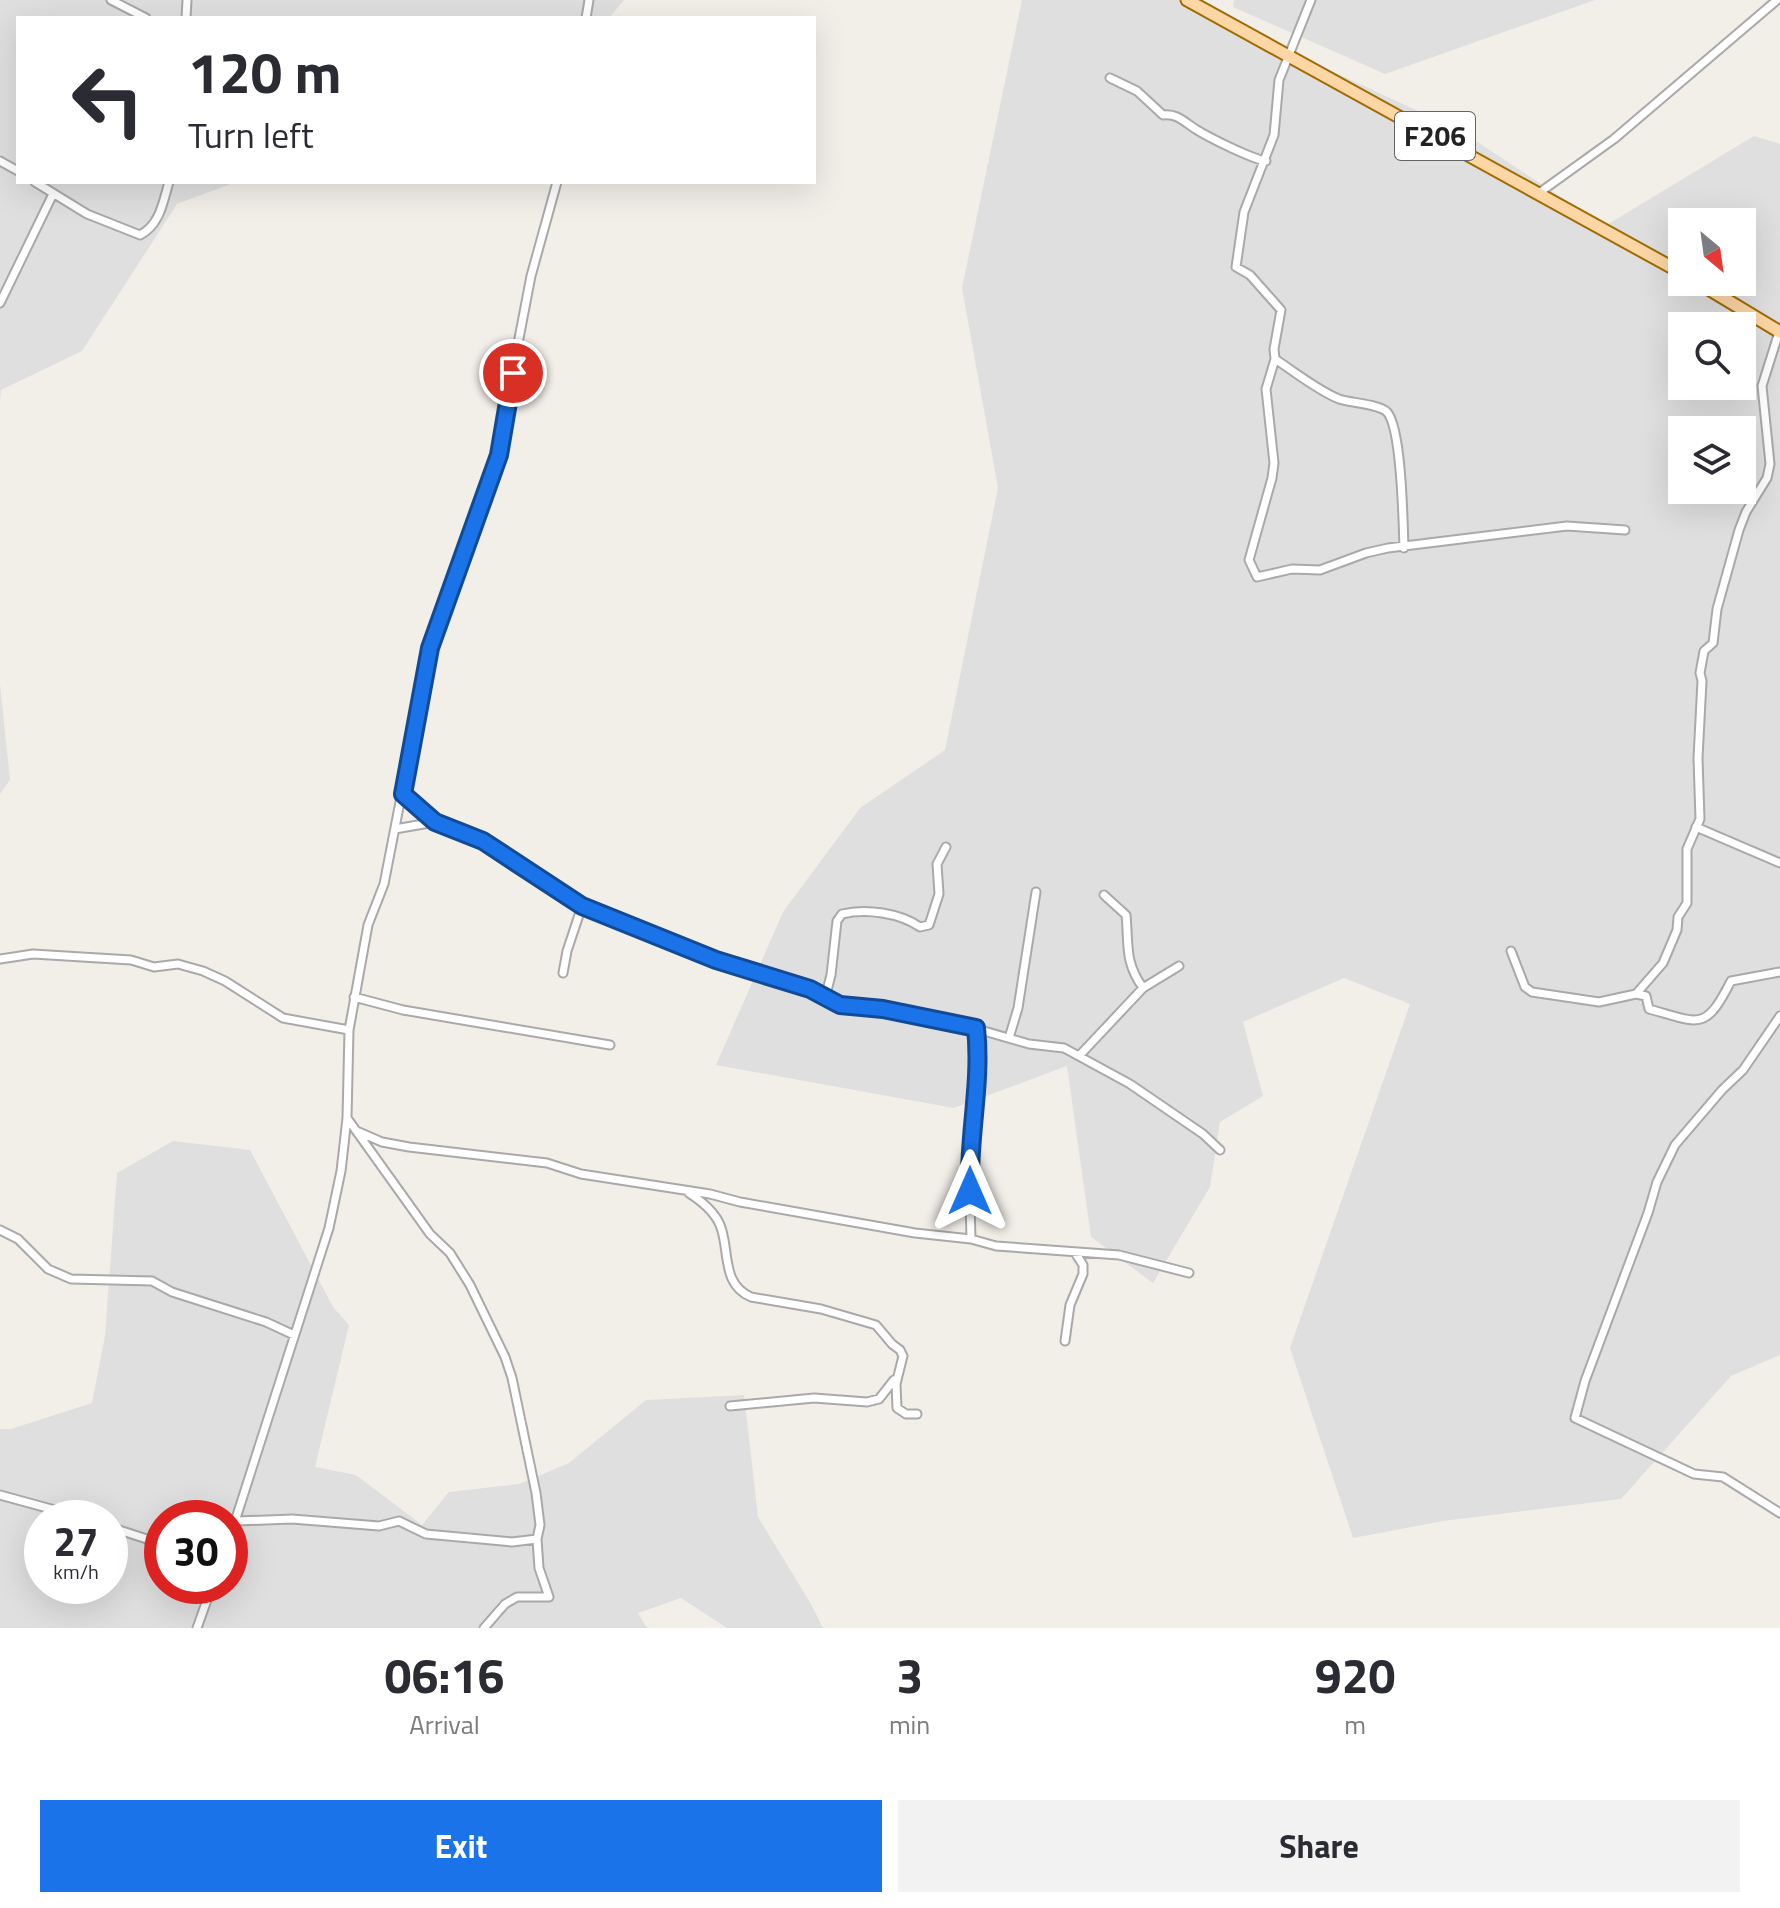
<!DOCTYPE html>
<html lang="en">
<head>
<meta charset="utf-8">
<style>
  body { margin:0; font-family:"Titillium Web",sans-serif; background:#f2f2f3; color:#2b2b33; height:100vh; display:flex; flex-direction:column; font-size:30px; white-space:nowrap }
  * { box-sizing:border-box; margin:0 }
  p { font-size:26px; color:#7c7c81 }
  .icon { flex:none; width:44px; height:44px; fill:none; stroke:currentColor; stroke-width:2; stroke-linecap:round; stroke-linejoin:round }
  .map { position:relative; height:1628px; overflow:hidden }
  .side { display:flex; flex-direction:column; background:#fff; flex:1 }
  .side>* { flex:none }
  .banner { position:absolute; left:16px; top:16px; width:800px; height:168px; border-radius:0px; box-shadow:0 8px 32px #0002; background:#fff; color:#2b2b33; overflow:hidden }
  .needle { width:52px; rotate:151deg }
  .buttons { position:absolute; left:1668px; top:208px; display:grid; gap:16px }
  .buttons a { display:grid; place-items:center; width:88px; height:88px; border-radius:0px; background:#fff; box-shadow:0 8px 32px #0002; font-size:40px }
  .speed { position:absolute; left:24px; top:1500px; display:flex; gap:16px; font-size:40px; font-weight:700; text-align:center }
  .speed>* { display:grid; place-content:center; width:104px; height:104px; border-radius:50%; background:#fff; box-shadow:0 8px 32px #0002; line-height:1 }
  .speed small { font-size:20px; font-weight:400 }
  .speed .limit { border:12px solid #d22; background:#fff; color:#111 }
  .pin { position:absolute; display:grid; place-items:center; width:68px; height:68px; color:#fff; margin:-34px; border:4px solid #fff; border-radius:50%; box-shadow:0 2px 8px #0007 }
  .me { position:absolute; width:88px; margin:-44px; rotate:0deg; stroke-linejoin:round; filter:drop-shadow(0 0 6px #0008) }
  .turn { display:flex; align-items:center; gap:28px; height:168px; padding:0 40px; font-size:36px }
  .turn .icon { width:104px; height:104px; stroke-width:2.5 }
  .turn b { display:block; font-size:56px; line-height:68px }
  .eta { display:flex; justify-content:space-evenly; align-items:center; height:136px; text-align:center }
  .eta b { font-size:48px; font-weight:700; line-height:56px }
  .action { display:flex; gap:16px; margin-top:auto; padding:16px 40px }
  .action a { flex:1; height:92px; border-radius:0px; background:#1a73e8; color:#fff; font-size:32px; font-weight:700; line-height:92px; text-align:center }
  .action a+a { background:#f2f2f3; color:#2b2b33 }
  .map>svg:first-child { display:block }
  .residential { fill:#e0dfdf; fill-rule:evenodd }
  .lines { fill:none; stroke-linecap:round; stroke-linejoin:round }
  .street-casing { stroke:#a9a9a9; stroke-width:11 }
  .primary-casing { stroke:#a06b00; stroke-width:15 }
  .street { stroke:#fff; stroke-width:7 }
  .primary { stroke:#fcd6a4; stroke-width:11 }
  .route-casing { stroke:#114b97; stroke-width:20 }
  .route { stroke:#1a73e8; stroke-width:14 }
  .labels { text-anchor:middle; stroke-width:6; stroke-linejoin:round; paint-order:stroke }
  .shield { fill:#fff; stroke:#646464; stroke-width:2 }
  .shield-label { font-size:28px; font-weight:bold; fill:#222 }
</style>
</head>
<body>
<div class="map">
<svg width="1780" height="1628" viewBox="0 0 1780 1628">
  <rect width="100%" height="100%" fill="#f2efe9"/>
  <path class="residential" d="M0,0H624L609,18H18V182H236L177,204L82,351L1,390L0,402Z
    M1022,0H1178L1459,130L1605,226L1754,136L1780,144V1355L1731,1376L1621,1499L1443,1521L1353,1538L1290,1348L1410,1004L1344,978L1243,1022L1263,1096L1220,1122L1210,1187L1153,1283L1091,1237L1067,1066L954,1108L716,1065L783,912L860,808L945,750L998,488L962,288ZM1682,222H1742V282H1682ZM1682,326H1742V386H1682ZM1682,430H1742V490H1682Z
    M1234,0H1595L1385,74L1233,7Z
    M0,684L10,780L0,794Z
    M173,1141L250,1150L333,1307L349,1325L315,1467L356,1475L422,1525L449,1492L519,1484L569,1463L646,1400L744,1395L758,1517L811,1604L823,1628H727L681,1598L638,1613L647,1628H0V1429H11L92,1403L105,1336L117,1173ZM42,1518H110V1586H42ZM162,1518H230V1586H162Z"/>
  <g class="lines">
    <defs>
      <path id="street" d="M111,0L146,18
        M1311,0L1279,80L1274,135L1244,212L1236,267L1250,275L1281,310L1274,349L1275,359C1295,372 1317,390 1339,399C1351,403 1379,404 1387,412C1402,429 1403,522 1404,548
        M186,18L187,0
        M586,18L589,0
        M1110,78L1137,91L1163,115C1178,113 1185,123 1197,130C1210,138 1252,159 1266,161
        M0,161L18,171
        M35,182L87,214L140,235C160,225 163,202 169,182
        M1539,193L1614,139L1777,0
        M0,303L53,194
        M1275,359L1266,389L1274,463L1272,478L1249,560L1257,577L1292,569L1320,570L1366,553L1388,548L1567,526L1625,530
        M403,794L435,822L483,841L582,906L716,960L810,989L840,1005L924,1016L956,1023L1029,1044L1064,1048L1130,1084L1203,1134L1220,1150
        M1696,827L1780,863
        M395,829L435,822
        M1104,895L1126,915C1129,945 1124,961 1143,988
        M1511,951L1525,987L1532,992L1599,1002L1636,994L1646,996L1649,1009C1700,1023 1705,1032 1731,981L1780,972
        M0,959L33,954L131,960L154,967L178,964L203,971L225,981L283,1018L349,1030
        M563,973L567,951L582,906
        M1636,994L1663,963L1677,930L1678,917L1687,903V849L1700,819L1698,758L1702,681L1700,673L1704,651L1713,643L1717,609L1739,530L1746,512L1767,478L1770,464L1762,386L1779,332
        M354,997L403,1010L610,1045
        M825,998L831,975L837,921L842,914C866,908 900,913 920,927L929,925L939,894L937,864L946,847
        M1780,1016L1743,1070L1722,1090L1675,1145L1657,1182L1648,1213L1585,1381L1575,1418L1694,1474L1723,1477L1780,1513
        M1009,1038L1018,1008L1036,892
        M1079,1056L1143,988L1179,966
        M347,1118L430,1234L450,1253L470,1285L505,1357L512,1378L536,1493L540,1525L537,1539L539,1568L549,1597H517L505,1604L484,1628
        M359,1132L382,1142L409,1147L547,1163L581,1174L710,1194L740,1202L915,1233L971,1239L996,1246L1119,1255L1189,1273
        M689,1193C703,1202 718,1214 722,1231C729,1255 723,1285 751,1297L821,1309L876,1325L892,1344L900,1350L903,1356L896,1384L897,1408L906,1414H917
        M0,1230L18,1239L48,1269L71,1279L152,1281L172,1292L266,1322L294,1335
        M971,1239L969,1166L978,1066L976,1028
        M1065,1341L1070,1305L1083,1274V1265L1076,1254
        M730,1406L814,1398L867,1402L879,1399L894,1380
        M0,1495L84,1518
        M237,1521L292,1519L379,1526L399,1521L426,1534L512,1542L537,1539
        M110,1527L162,1544
        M230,1537L329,1228L341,1171L347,1118L349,1030L368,925L384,884L430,648L485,501L504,436L505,411L531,276L557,182
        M197,1628L212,1586"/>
      <path id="primary" d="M1187,0L1682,273
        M1697,282L1780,332"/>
    </defs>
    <use href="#street" class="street-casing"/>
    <use href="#primary" class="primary-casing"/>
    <use href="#street" class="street"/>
    <use href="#primary" class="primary"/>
  </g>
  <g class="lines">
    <defs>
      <path id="route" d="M513,373L499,455L430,648L403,794L435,822L483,841L582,906L716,960L810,989L840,1005L883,1009L976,1028C982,1082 968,1137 970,1191"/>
    </defs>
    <use href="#route" class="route-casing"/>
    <use href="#route" class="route"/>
  </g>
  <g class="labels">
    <rect class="shield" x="1395" y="112" width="80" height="48" rx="6"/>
    <g class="shield-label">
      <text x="1435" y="146">F206</text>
    </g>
  </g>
</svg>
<div class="buttons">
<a><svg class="needle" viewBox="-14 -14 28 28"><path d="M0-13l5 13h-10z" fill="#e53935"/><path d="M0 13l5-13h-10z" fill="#7c7c81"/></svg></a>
<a><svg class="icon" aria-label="search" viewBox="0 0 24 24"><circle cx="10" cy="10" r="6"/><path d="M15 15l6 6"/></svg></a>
<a><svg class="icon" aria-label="layers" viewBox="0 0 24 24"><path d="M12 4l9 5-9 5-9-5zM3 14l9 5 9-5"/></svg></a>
</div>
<div class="speed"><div>27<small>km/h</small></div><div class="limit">30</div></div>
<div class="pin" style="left:513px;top:373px;background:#d93025"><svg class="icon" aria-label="arrive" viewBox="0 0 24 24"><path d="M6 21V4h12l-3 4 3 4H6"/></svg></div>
<svg class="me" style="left:970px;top:1191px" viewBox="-20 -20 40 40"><path d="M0-17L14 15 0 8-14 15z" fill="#1a73e8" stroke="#fff" stroke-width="4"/></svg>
<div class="banner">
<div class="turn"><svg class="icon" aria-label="left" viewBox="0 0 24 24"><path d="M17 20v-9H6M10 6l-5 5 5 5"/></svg><div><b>120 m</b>Turn left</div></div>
</div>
</div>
<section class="side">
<div class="eta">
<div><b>06:16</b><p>Arrival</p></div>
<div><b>3</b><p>min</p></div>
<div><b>920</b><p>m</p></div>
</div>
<div class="action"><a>Exit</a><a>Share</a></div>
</section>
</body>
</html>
